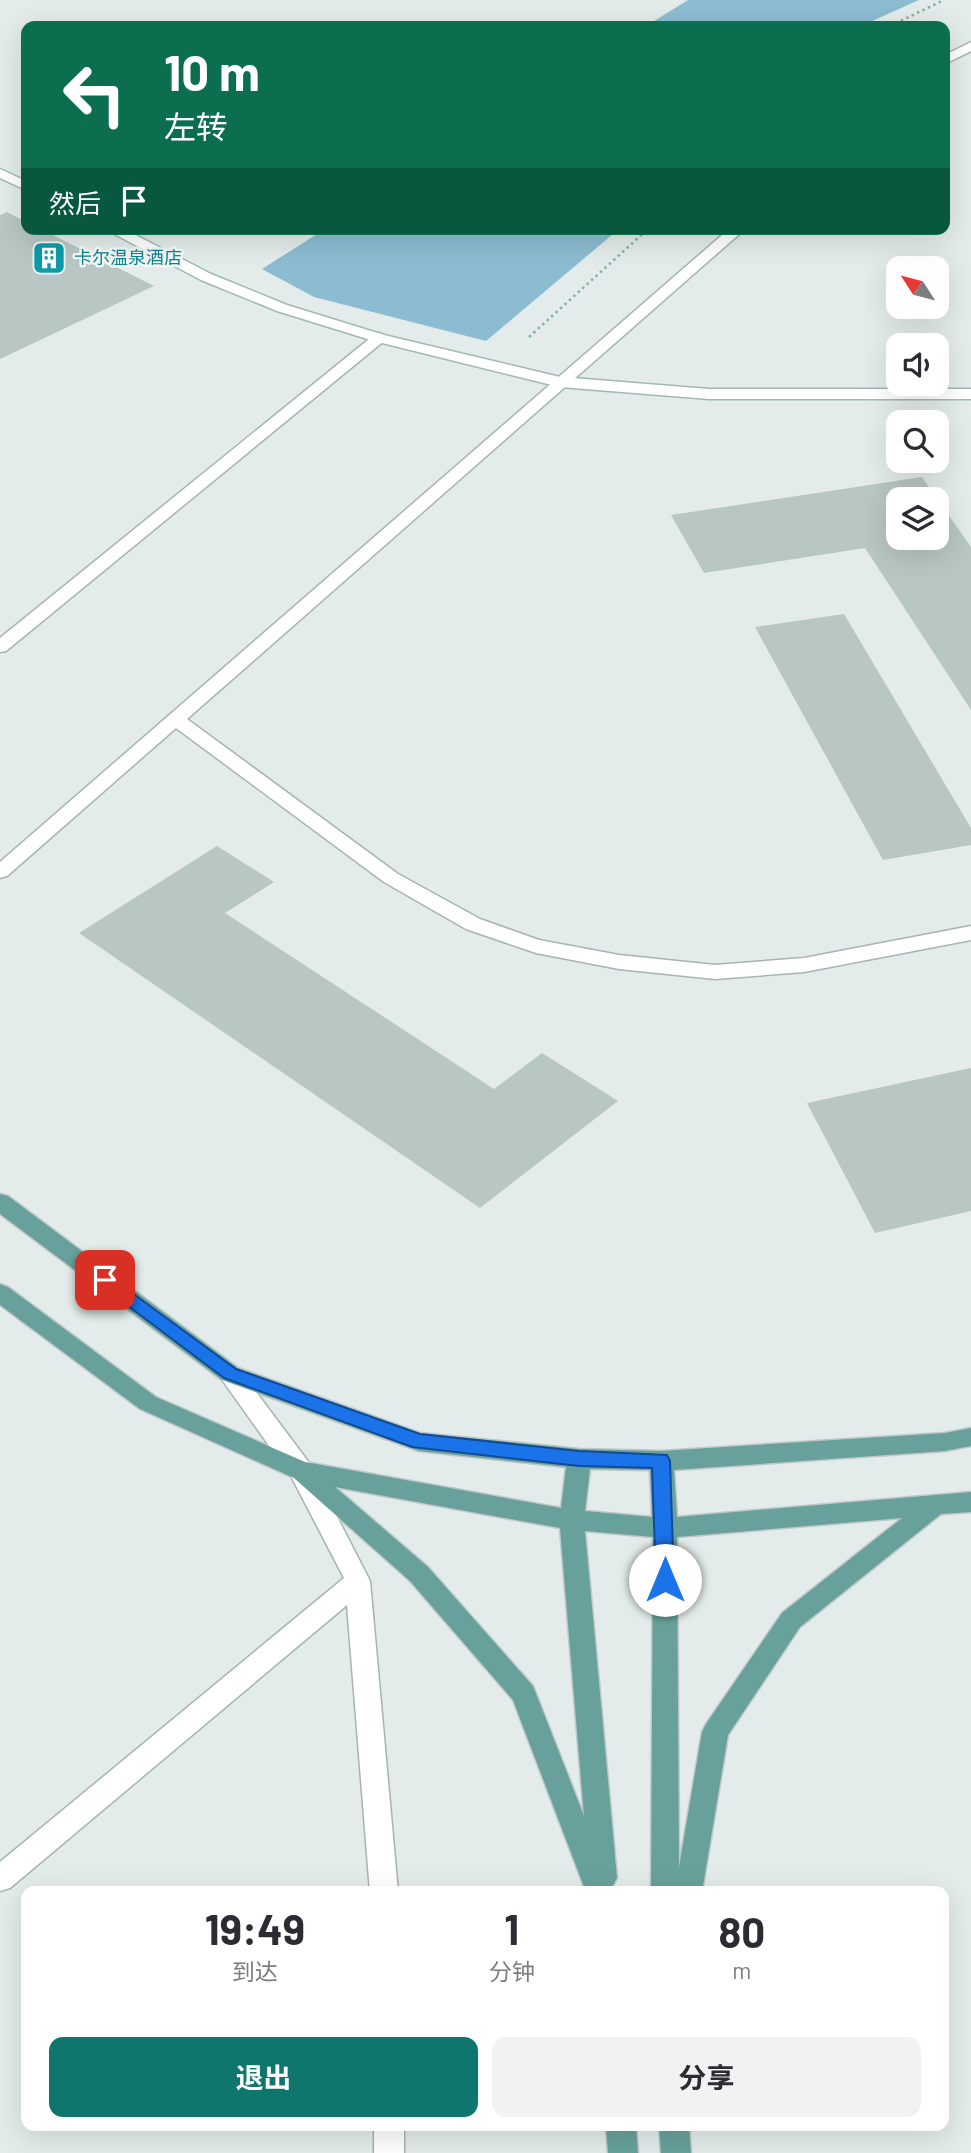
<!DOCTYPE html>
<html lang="zh">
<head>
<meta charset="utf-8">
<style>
  body { margin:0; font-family:Barlow,"Noto Sans SC",sans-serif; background:#f2f2f3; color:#2b2b33; height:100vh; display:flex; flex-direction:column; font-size:26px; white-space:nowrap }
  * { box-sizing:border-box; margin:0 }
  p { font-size:23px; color:#7c7c81 }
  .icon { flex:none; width:38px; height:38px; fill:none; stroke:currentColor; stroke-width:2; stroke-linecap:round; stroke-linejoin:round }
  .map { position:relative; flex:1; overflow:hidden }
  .details { position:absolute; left:21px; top:1886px; width:928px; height:245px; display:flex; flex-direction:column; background:#fff; border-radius:14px; box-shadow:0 7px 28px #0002 }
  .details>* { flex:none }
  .top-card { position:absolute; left:21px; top:21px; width:929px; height:214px; border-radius:14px; box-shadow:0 7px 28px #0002; background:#0b6e4f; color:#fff; overflow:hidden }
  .needle { width:46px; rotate:306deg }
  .buttons { position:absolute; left:886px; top:256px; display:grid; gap:14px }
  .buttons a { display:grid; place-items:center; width:63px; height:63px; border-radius:14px; background:#fff; box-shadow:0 7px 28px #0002; font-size:35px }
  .pin { position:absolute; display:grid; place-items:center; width:60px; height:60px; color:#fff; margin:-30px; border-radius:14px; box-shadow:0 4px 10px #0006 }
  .me { position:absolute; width:77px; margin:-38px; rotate:0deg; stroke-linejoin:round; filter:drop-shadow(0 0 5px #0008) }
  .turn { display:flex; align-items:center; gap:24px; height:147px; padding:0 28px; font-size:32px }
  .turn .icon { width:91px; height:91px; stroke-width:2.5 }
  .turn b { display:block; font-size:49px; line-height:60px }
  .then { display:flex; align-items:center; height:66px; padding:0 28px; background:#0003; gap:14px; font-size:26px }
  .eta { display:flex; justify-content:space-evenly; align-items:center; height:119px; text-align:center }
  .eta b { font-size:42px; font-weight:700; line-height:49px }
  .primary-button { display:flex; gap:14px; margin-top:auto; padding:14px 28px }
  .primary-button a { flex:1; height:80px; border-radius:14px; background:#0f766e; color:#fff; font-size:28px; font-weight:700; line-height:80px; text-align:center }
  .primary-button a+a { background:#f2f2f3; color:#2b2b33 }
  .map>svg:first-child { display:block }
  .water { fill:#8cbcd1 }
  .building { fill:#b8c7c3; fill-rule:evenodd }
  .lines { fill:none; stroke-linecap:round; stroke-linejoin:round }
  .street-casing { stroke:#a6b4b2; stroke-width:3 }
  .secondary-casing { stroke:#a1b8b3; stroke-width:3 }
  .primary-casing { stroke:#c1c9c8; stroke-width:3 }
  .path { stroke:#84b0a8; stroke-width:2.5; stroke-dasharray:2.5 3.5; stroke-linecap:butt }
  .street { fill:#fff; fill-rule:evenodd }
  .secondary { fill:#fff; fill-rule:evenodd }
  .primary { fill:#68a19b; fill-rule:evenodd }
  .route { fill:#1a73e8; stroke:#114b97; stroke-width:2 }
  .labels { text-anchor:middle; stroke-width:5; stroke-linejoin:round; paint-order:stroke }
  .far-culture-label { font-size:18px; fill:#0d838f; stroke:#f3f9f7; text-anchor:start }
</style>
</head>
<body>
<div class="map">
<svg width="971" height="2153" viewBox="0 0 971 2153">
  <rect width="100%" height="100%" fill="#e3ecea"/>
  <path class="water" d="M688,0H919L861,26H646Z
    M325,229H619L486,341L314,297L262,269Z"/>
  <path class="building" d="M7,212L26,222V229H41L154,286L0,359V215Z
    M922,477L971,547V710L865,548L704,573L671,515ZM898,499H936V537H898Z
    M844,614L971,828V845L883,860L755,627Z
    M217,846L274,882L225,913L494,1089L542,1053L618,1101L480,1208L79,933Z
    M971,1068V1211L875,1233L807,1103Z"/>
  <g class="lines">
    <defs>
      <path id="street" d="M971,42V51L945,64V55Z
        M729,229H745L187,719L398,874L480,919L539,940L619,955L715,965L804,958L971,926V940L804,972L715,979L619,969L536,953L466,929L384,882L176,728L7,876L0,878V862Z
        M379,333L384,335L387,338L384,341L6,651L0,652V638L374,335Z
        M230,1365L238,1368L310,1464L370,1581L398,1892H370L347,1605L10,1888L0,1891V1862L344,1578L292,1478L218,1374L222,1368Z
        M374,2126H404V2153H374Z"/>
      <path id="secondary" d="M0,169L26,181V190L0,178Z
        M105,229H124L211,274L287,305L384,335L560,377L709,389H971V399H709L560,387L374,341L277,311L201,280Z"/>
      <path id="primary" d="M0,1194L8,1196L238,1368L420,1433L579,1449L661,1451L945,1433L971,1428V1446L945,1451L674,1470L677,1517L971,1492V1512L941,1514L800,1627L728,1735L702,1892H651L653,1537L585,1531L617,1878L612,1887L614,1892H586L513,1700L410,1581L294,1478L140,1409L0,1305V1284L8,1287L156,1397L305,1462L561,1508L566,1467L419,1451L222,1380L0,1214ZM590,1469L650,1470L652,1517L585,1511ZM335,1487L560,1528L584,1816L533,1686L428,1567ZM902,1518L782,1613L706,1724L702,1732L679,1867L677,1537Z
        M606,2126H636L638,2153H608Z
        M659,2126H689L691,2153H661Z"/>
    </defs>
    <use href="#street" class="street-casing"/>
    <use href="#secondary" class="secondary-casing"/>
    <use href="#primary" class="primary-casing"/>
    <path class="path" d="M890,26L944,0
      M529,337L648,229"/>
    <use href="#street" class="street"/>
    <use href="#secondary" class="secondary"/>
    <use href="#primary" class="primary"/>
  </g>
  <path class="route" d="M105,1273L236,1369L420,1434L579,1451L667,1455L670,1461L674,1580L672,1585L665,1587L658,1585L656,1580L652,1468L579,1466L412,1447L224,1378L99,1284L96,1280L99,1275Z"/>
  <defs>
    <symbol id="building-square" viewBox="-11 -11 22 22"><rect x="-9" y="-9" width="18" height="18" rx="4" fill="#0f9aa8" stroke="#f3f9f7"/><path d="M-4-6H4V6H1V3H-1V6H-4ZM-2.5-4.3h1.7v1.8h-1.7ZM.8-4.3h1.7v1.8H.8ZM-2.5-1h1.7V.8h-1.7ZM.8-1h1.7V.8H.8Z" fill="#fff"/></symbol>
  </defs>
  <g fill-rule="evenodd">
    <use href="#building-square" x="30" y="239" width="38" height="38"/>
  </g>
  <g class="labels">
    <g class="far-culture-label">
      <text x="74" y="264">卡尔温泉酒店</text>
    </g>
  </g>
</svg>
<div class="buttons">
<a><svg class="needle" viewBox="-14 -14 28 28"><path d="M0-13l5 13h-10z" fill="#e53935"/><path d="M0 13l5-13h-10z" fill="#7c7c81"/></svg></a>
<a><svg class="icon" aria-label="sound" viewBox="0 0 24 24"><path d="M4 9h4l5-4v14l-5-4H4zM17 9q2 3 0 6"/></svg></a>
<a><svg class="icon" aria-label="search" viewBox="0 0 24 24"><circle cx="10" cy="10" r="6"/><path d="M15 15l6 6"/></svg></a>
<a><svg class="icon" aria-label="layers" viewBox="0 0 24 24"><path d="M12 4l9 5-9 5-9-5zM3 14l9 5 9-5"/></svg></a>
</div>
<div class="pin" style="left:105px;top:1280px;background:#d93025"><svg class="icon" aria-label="arrive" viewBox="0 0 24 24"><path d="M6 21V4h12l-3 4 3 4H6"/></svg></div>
<svg class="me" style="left:665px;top:1580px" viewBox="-20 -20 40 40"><circle r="19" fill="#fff"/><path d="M0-13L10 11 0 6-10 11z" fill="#1a73e8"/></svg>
<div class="top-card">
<div class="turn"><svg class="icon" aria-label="left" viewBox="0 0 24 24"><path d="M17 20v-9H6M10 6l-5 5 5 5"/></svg><div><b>10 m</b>左转</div></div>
<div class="then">然后<svg class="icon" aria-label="arrive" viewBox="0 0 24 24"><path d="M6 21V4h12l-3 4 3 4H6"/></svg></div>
</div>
<section class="details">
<div class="eta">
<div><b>19:49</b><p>到达</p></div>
<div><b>1</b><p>分钟</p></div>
<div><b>80</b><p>m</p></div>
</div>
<div class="primary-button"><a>退出</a><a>分享</a></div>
</section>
</div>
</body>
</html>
